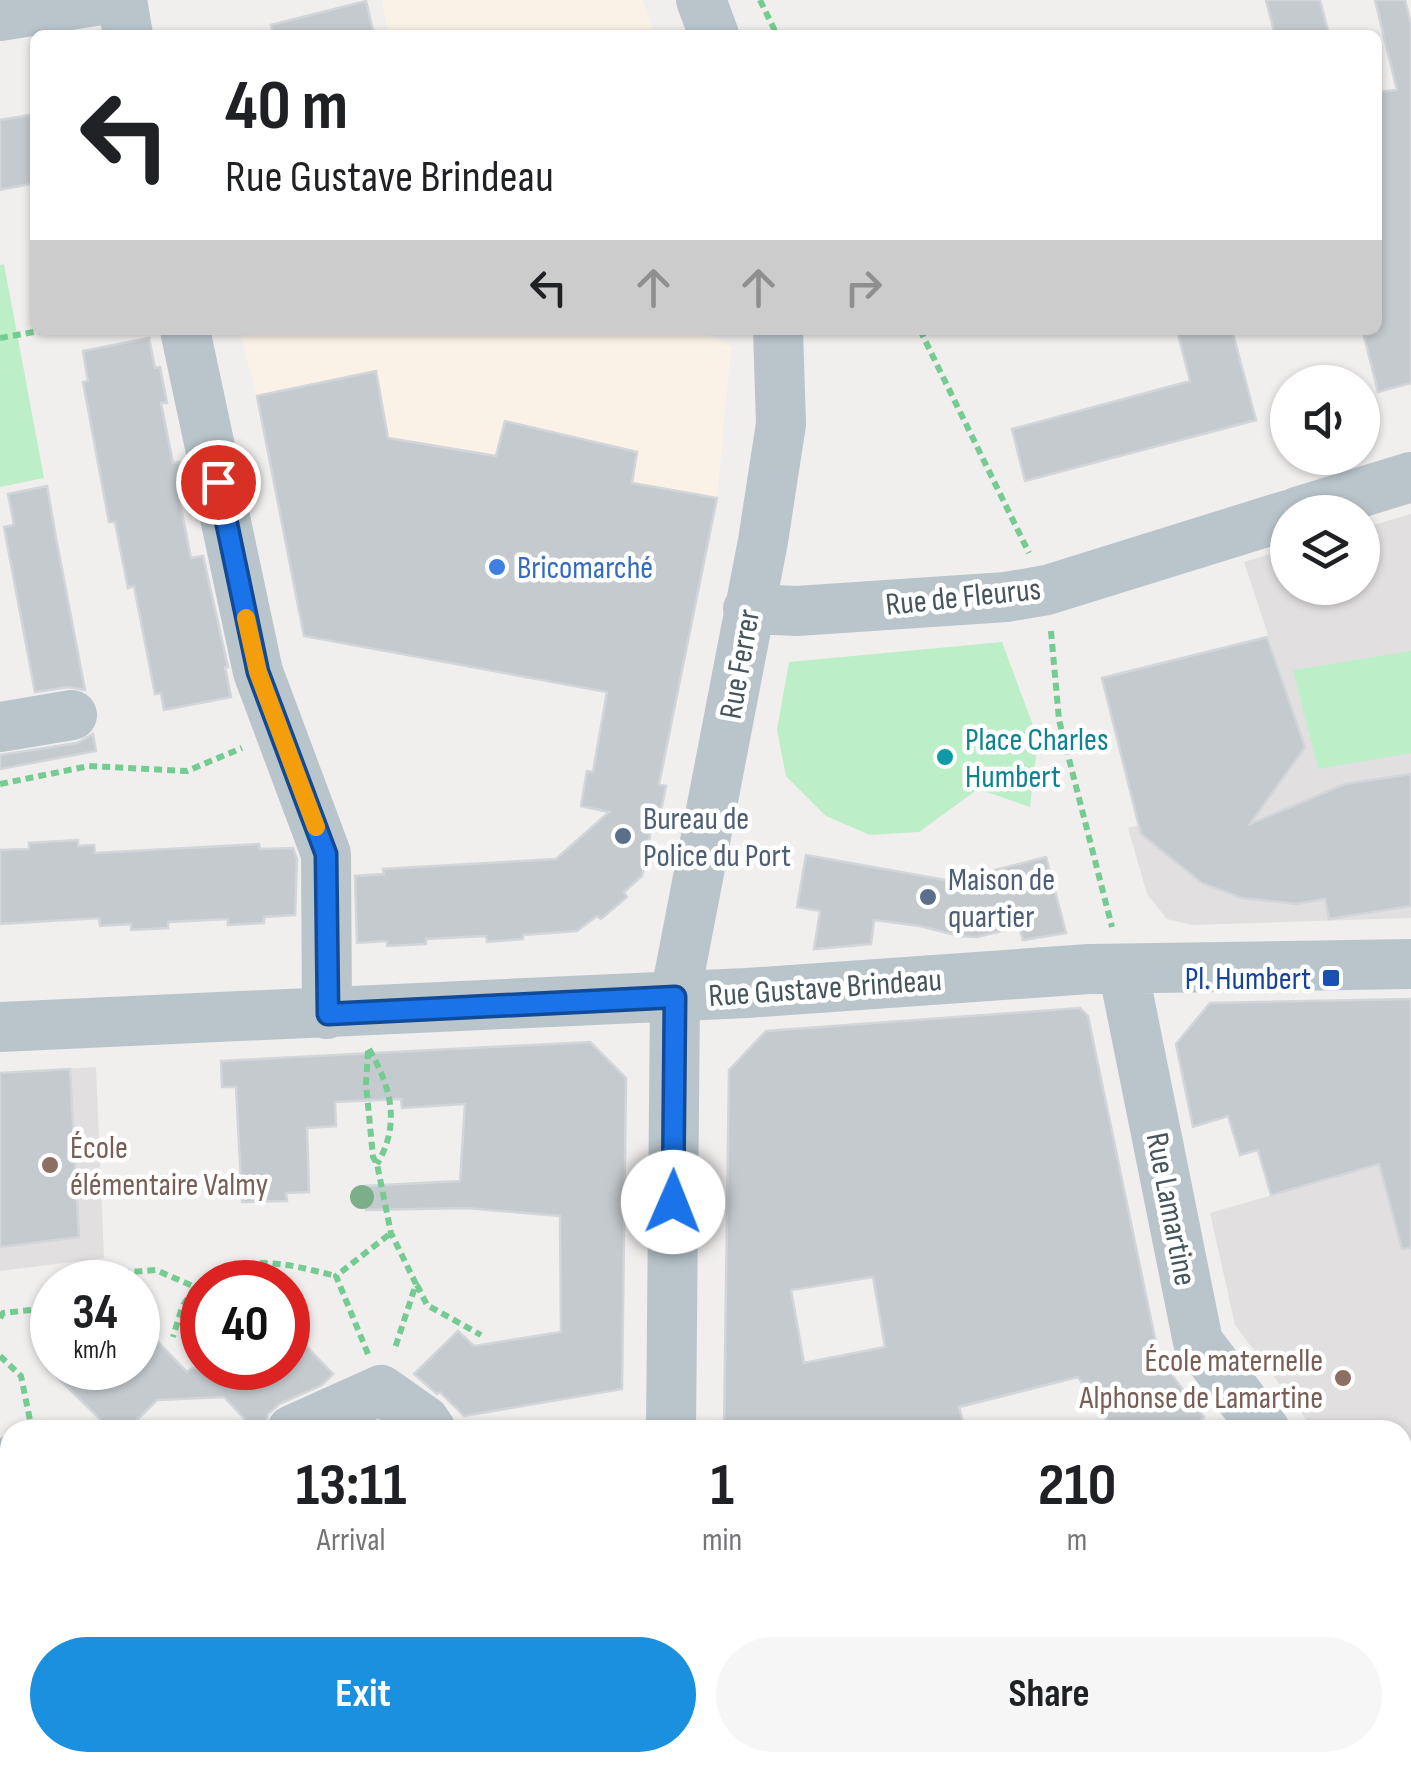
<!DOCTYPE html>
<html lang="en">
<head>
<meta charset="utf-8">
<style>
  body { margin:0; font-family:"Sofia Sans Condensed",sans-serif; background:#f6f6f6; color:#202124; height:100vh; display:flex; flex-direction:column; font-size:38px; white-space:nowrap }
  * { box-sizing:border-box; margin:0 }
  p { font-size:32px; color:#757577 }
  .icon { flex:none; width:55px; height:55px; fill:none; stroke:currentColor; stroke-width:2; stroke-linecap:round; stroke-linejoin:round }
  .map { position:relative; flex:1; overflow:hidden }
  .panel { position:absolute; left:0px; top:1420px; width:1412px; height:352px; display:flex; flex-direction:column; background:#fff; border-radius:30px 30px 0 0; box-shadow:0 2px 8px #0004 }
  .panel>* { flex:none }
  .guide { position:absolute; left:30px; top:30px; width:1352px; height:305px; border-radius:15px; box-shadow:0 2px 8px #0004; background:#fff; color:#202124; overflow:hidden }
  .buttons { position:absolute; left:1270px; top:365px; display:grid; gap:20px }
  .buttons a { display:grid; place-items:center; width:110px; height:110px; border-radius:50%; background:#fff; box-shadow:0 2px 8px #0004; font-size:50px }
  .speed { position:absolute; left:30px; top:1260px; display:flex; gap:20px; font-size:50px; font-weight:700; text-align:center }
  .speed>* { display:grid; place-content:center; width:130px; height:130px; border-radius:50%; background:#fff; box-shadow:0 2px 8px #0004; line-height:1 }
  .speed small { font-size:25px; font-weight:400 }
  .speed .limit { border:15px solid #d22; background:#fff; color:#111 }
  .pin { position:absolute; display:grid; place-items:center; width:85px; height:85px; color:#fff; margin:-42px; border:5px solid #fff; border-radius:50%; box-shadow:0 2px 10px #0007 }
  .me { position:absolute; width:110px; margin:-55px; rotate:1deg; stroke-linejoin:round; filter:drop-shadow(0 0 8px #0008) }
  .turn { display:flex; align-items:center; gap:35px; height:210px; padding:0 30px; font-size:45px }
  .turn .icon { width:130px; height:130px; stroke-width:2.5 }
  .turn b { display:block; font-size:70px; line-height:85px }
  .lanes { display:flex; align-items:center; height:95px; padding:0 30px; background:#0003; justify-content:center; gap:50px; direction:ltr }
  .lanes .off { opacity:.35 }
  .eta { display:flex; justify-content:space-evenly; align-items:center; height:170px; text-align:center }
  .eta b { font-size:60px; font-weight:700; line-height:70px }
  .action { display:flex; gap:20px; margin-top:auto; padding:20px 30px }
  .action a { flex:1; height:115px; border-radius:60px; background:#1b90de; color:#fff; font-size:40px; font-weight:700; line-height:115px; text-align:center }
  .action a+a { background:#f6f6f6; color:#202124 }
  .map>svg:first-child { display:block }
  .commercial { fill:#fbf2e7 }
  .education { fill:#e2dfe0 }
  .green { fill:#bceec7 }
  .building { fill:#c5cace; stroke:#d2d5d9; stroke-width:2.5; fill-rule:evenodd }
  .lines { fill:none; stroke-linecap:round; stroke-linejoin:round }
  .path { stroke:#75cc92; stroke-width:6; stroke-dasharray:8 5; stroke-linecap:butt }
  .minor { stroke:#b9c5cb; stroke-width:50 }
  .tree { fill:#7aaf8a }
  .route-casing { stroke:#114b97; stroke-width:25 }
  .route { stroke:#1a73e8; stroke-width:18 }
  .slow { stroke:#f59e0b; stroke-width:18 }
  .shop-dot { fill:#3f7fe0; stroke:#fff; stroke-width:4 }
  .culture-dot { fill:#0f9aa8; stroke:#fff; stroke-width:4 }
  .service-dot { fill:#5c6f8a; stroke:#fff; stroke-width:4 }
  .transit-dot { fill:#1a4fb4; stroke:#fff; stroke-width:4 }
  .education-dot { fill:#8d6e63; stroke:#fff; stroke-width:4 }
  .labels { text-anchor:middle; stroke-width:9; stroke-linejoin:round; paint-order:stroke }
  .shop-label { font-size:32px; fill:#366cbe; stroke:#fff; text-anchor:start }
  .street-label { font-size:32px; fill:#46555b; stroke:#fff }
  .culture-label { font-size:32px; fill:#0d838f; stroke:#fff; text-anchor:start }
  .service-label { font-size:32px; fill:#4e5e75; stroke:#fff; text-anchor:start }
  .transit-label { font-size:32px; fill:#164399; stroke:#fff; text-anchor:end }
  .education-label { font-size:32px; fill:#785e54; stroke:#fff; text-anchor:start }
</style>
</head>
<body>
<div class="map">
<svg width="1411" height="1771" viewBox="0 0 1411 1771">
  <rect width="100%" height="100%" fill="#f1eeee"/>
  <path class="commercial" d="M382,0H643L654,35H388Z
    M239,330H702L731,347L717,498L677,705L304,636L257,396Z"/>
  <path class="education" d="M1411,514V918L1192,925L1167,919L1147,894L1128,828L1278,785L1305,747L1244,562L1287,549L1288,588H1362L1363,528Z
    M96,1067L104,1258L0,1271V1073Z
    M1411,1163V1492L1403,1494L1402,1430H1314L1235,1325L1210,1213L1379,1164Z"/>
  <path class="green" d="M4,264L44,478L0,487V265Z
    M1002,642L1038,739L1030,807L978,789L919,832L870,835L826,816L786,776L777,730L789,662Z
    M1411,651V753L1318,769L1293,670Z"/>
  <path class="building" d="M1266,0H1320L1329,35H1275Z
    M1375,0H1405L1411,25V383L1378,392L1364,336L1378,332V92L1397,90Z
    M366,1L374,35H273L271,25Z
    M35,114V183L0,190V120Z
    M1177,330H1232L1256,420L1025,481L1012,429L1190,381Z
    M149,338L155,368L160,367L167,403H161L173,463L179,462L185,497L179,498L191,558L203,556L228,667H225L231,697L164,710L161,693L155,694L134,586L128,588L115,522H109L83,382L88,381L83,351Z
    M376,371L388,438L496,456L505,421L637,452L632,483L717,498L659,784L666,786L659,821L653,820L642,876L624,892L627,897L601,919L597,916L577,931L523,935V939L487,942L486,936L426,939V944L387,946V941L357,943L355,876L384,874L383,869L556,859L609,812L581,806L587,771L593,772L607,692L304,636L257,396Z
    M47,486L56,538L85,690L68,687L35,692L4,527L14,525L8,494Z
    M1267,637L1305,747L1250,824L1345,784L1411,774V906L1329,919L1325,899L1296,904L1242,898L1202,883L1141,834L1102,678Z
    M93,734L96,751L0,769V755L77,743Z
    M78,840V846L94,845L95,853L259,844L260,849L293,848L297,859L295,915L264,917V923L228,925V919L168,922V928L131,930V924L100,926L99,918L0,924V850L29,849V843Z
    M806,855L945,880L968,877L1046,857L1066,933L1023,940L1019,927L977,937L959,936L920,926L874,920L871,944L814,949L820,911L797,907Z
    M1411,999V1248L1402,1249L1379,1164L1271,1195L1258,1150L1240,1155L1228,1116L1193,1127L1176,1044L1210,1003Z
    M1080,1008L1088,1016L1159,1358L1204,1417L1190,1430H1114L1078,1377L959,1407L965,1430H724L729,1070L766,1031ZM873,1277L885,1347L804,1363L791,1290Z
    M590,1042L626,1078L622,1389L464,1416L440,1392L437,1394L414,1374L458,1331L474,1346L561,1332L560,1216L466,1208L366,1210L365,1186L460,1181L465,1104L402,1108L401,1099L335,1102L336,1126L307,1128L309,1192L286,1193L287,1201L242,1202L236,1087H222L221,1061Z
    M70,1069L79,1237L0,1247V1073Z
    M138,1321L187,1372L192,1368H288V1327L333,1374L322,1385L279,1404L268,1414L264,1430H255L224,1397L157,1400L127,1430H111L48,1368H138Z"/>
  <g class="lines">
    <path class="path" d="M760,0L777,35
      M920,330L1029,553
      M0,338L45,330
      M1051,631L1059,720L1112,927
      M0,784L89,766L187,771L242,748
      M369,1049C391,1087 401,1124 377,1164
      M368,1051L366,1084L373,1157L377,1164L391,1233L416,1284L394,1351
      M72,1282L78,1276L156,1270L195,1287L182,1307L173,1337
      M417,1285L427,1305L481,1335
      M202,1307L195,1287C247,1252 279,1262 336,1276
      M0,1318L3,1313L49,1308L52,1304
      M368,1354L336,1276L391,1233
      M0,1356L21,1376L31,1425"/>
    <path class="minor" d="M122,0L128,35
      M701,0L714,35
      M0,16L101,0
      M185,330L258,672L326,854L327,1014
      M1297,512L1411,477
      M748,609L797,611L1006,597L1047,590L1288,515
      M0,727L72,715
      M1123,969L1198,1342L1265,1430
      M0,1027L747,993L1089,969L1411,964
      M292,1430L381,1390L425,1421L431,1430
      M671,1430L675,997L763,541L781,424L778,330
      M0,1464L10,1461
      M1402,1530L1411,1528
      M0,1539L10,1537
      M1402,1616L1411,1634
      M649,1771L651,1762"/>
  </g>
  <circle class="tree" cx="362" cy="1197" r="12"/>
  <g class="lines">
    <defs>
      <path id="route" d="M218,482L258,672L326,854L328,1014L675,997L673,1202"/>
    </defs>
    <use href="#route" class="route-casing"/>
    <use href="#route" class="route"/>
    <path class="slow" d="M246,618L258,672L316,827"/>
  </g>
  <circle class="shop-dot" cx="497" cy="567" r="10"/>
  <circle class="culture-dot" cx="945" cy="757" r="10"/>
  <g class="service-dot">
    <circle cx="623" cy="836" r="10"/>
    <circle cx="928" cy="897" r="10"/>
  </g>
  <rect class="transit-dot" x="1321" y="968" width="20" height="20" rx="5"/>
  <g class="education-dot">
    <circle cx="50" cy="1165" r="10"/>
    <circle cx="1343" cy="1378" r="10"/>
  </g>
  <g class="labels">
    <g class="shop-label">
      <text x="517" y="578">Bricomarché</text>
    </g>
    <g class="street-label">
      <text transform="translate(963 596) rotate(-6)" y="11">Rue de Fleurus</text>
      <text transform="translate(739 664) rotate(-80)" y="11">Rue Ferrer</text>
      <text transform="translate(825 987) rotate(-4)" y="11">Rue Gustave Brindeau</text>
      <text transform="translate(1172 1209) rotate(79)" y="11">Rue Lamartine</text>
    </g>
    <g class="culture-label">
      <text x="965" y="750">Place Charles<tspan x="965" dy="37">Humbert</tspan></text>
    </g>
    <g class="service-label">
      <text x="643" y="829">Bureau de<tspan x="643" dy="37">Police du Port</tspan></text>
      <text x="948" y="890">Maison de<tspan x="948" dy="37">quartier</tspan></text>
    </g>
    <g class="transit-label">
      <text x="1311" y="989">Pl. Humbert</text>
    </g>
    <g class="education-label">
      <text x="70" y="1158">École<tspan x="70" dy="37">élémentaire Valmy</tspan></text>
      <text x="1323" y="1371" text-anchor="end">École maternelle<tspan x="1323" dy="37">Alphonse de Lamartine</tspan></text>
    </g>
  </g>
</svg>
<div class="buttons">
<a><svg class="icon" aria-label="sound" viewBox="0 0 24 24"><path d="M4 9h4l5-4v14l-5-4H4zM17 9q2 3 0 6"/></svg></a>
<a><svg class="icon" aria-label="layers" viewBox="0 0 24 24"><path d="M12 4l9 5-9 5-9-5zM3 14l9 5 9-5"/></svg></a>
</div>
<div class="speed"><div>34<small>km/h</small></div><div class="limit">40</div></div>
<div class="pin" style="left:218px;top:482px;background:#d93025"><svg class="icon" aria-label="arrive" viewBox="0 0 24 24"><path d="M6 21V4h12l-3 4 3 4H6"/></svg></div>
<svg class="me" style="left:673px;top:1202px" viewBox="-20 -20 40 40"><circle r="19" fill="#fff"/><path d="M0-13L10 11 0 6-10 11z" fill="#1a73e8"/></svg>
<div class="guide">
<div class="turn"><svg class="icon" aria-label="left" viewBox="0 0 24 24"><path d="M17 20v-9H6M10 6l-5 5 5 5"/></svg><div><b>40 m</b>Rue Gustave Brindeau</div></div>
<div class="lanes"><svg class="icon" aria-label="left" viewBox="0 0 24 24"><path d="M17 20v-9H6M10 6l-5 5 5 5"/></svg><svg class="icon off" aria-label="ahead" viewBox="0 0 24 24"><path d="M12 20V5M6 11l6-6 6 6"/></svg><svg class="icon off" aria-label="ahead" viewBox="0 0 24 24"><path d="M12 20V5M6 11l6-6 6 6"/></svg><svg class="icon off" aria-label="right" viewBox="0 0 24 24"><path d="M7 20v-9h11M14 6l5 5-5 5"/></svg></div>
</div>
<section class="panel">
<div class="eta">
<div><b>13:11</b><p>Arrival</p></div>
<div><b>1</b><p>min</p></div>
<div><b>210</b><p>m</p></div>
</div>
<div class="action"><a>Exit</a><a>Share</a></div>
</section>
</div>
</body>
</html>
